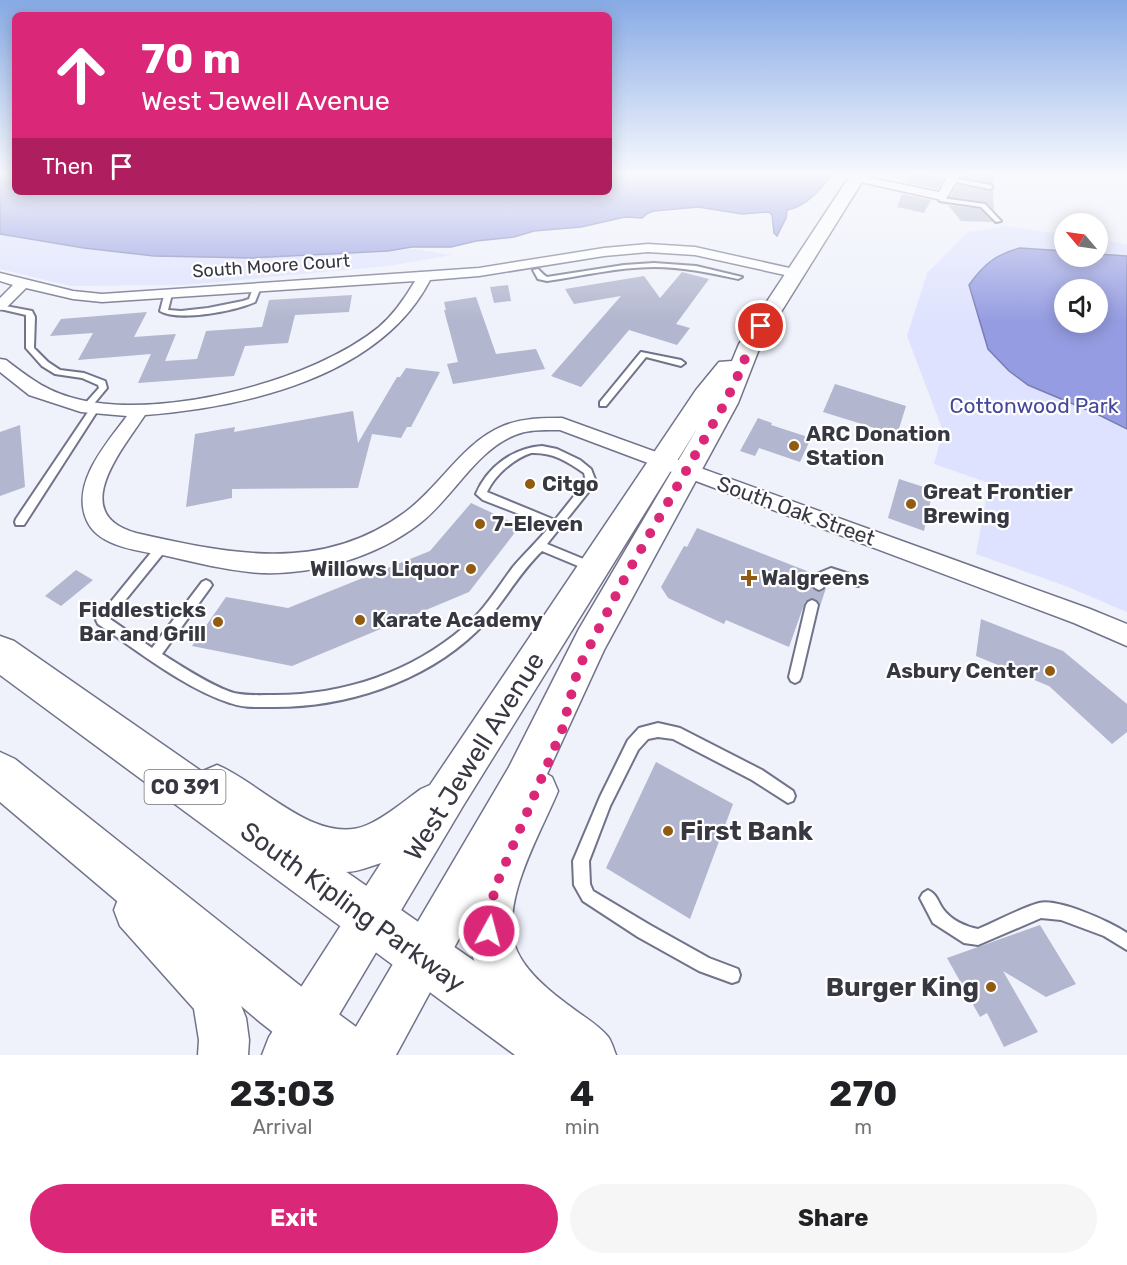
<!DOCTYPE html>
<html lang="en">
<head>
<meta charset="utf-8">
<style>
  body { margin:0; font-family:Rubik,sans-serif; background:#f6f6f6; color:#202124; height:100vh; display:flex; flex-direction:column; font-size:22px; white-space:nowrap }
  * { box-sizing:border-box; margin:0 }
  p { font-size:20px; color:#757577 }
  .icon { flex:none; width:33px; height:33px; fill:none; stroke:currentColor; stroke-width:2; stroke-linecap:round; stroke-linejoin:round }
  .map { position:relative; height:1055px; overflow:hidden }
  .drawer { display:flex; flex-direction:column; background:#fff; flex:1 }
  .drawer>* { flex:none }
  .guide { position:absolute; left:12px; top:12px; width:600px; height:183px; border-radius:9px; box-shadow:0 3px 15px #0003; background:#db2777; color:#fff; overflow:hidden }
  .needle { width:39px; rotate:299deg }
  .tools { position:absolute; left:1054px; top:213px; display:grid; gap:12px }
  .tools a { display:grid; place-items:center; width:54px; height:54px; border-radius:50%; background:#fff; box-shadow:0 3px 15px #0003; font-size:30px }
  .pin { position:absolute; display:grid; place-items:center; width:51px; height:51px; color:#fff; margin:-26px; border:3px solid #fff; border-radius:50%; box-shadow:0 2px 6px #0007 }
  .me { position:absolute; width:66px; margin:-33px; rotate:7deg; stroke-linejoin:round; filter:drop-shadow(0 0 4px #0008) }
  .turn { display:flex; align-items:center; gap:21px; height:126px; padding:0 30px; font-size:27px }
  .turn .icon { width:78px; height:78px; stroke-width:2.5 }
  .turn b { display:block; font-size:42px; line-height:51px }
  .then { display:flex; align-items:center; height:57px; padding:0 30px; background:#0003; gap:12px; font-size:22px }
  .eta { display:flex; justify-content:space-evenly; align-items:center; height:102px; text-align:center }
  .eta b { font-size:36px; font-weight:700; line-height:42px }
  .action { display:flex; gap:12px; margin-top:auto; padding:12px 30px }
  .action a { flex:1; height:69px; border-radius:36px; background:#db2777; color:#fff; font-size:24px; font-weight:700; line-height:69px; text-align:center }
  .action a+a { background:#f6f6f6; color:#202124 }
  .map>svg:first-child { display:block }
  .green { fill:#dee2fe; fill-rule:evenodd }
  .water { fill:#959ce1; stroke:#797eb1; stroke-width:1.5; fill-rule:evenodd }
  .building { fill:#b2b6ce }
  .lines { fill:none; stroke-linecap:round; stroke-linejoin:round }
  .service-casing { stroke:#70738a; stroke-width:4 }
  .minor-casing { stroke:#70738a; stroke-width:3 }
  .secondary-casing { stroke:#70738a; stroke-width:3 }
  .primary-casing { stroke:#70738a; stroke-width:3 }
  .service { fill:#fff; fill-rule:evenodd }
  .minor { fill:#fff; fill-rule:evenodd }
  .secondary { fill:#fff; fill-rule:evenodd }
  .primary { fill:#fff; fill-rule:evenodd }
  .route { stroke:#db2777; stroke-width:10; stroke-dasharray:0 18 }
  .poi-dot { fill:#915c0f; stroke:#fff; stroke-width:2 }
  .labels { text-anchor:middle; stroke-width:4.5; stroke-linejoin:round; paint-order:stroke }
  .far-street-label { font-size:18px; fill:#373842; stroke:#fff }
  .shield { fill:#fff; stroke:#73747b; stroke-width:1.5 }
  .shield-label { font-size:20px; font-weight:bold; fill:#373842 }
  .park-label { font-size:21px; fill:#46489a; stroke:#fff }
  .poi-label { font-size:21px; font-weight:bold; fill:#373842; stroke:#fff; text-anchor:start }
  .street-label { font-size:21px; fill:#373842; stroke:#fff }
  .near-street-label { font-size:26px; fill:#373842; stroke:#fff }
  .near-poi-label { font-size:26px; font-weight:bold; fill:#373842; stroke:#fff; text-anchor:start }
</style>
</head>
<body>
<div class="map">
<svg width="1127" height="1055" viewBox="0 0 1127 1055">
  <rect width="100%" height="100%" fill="#eff1fb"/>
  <path class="green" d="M1006,226L1065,235V256H1098V240L1127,244V612L1068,587L976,554L989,483L934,464L943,431L907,336L927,273L968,232ZM1065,290H1098V322H1065Z
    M0,234L136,255L221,259L415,249L452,255L388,266L186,285L70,286L0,269Z"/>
  <path class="water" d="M0,174H15V192H609V174H832C821,189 806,207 787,210L786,218L777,236L774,233L772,215L769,212L742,214L698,207L654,211L648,213L642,218L625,217L581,227L534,231L514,237L476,241L451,247H412L388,251L251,258L154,256L84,248L0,234Z
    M1020,248L1065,251V256H1098V254L1127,256V429L1099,415L1028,385L1009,371L988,349L969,285C983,265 996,254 1020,248ZM1065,290H1098V322H1065Z"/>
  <path class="building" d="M910,174H923L944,178L938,189L906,183Z
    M965,174H996L993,184L963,178Z
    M957,185L990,191L993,189L994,210L985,202L950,197Z
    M902,194L931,200L924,213L897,207Z
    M948,205L980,209L993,222L961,221Z
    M682,272L709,279L676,324L690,328L677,345L629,330L581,387L551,376L621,296L574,304L565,289L644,276L660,298Z
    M508,285L511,301L494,303L490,287Z
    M352,295L349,312L295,315L288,343L245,346L234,376L138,383L151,354L78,360L93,333L50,336L61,319L147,312L134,337L176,334L165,361L197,359L206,331L262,327L269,300Z
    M476,297L496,354L536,349L545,369L453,384L447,364L458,362L444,310H446L444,302Z
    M406,368L440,372L411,427H407L401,438L372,434L358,488L232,489V498L186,507L195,434L235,427L234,432L353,411L358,443L397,377H400Z
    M835,384L906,406L897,435L823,412Z
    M758,418L772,423L771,425L811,438L800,462L759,448L755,456L740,451Z
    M20,425L25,487L0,496V432Z
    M899,479L933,490L924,531L888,518Z
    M471,503L520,526L469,592L292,666L192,646L226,597L288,608L430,551Z
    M697,528L807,571L813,589L820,592L826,588L820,606L813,598L805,602L789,647L726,620L724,624L668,598L661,587L684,546L687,547Z
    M76,570L93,580L61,606L45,596Z
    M981,619L1063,651L1127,704V732L1112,744L1049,686L976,656Z
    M656,762L733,804L690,919L606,868Z
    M1040,925L1076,984L1046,997L1003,971L1038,1032L1004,1047L987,1013L980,1017L947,958Z"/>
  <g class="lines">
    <defs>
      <path id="service" d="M953,178L990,185L993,187L990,189L951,181L950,180Z
        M942,198L985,204L1001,221L996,222L981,207L940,201L939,200Z
        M654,263L696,266L742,277L738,279C710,273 683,267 654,267C619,267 582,276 547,281L538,279L533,270L538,269L544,275L547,277L624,265Z
        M254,285L261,287L255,302C235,311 179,322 160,311L165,292L172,294L168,310L181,311L208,308L243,301L249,299Z
        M0,305L32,311L35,317L34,348L48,362L60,370L84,373L105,381L107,388L92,406H98V410L24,525H16L15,522L16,519L92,406L86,410L82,407L99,388L98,385L82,378L55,374L42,366L26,348V315L0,309Z
        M641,352L681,360L685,363L681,366L646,357L606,406H600V402Z
        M542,446L557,449L580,460L591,469L596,482L594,485L547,544L598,565L600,568L598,571L594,573L590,571L542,551C516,576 501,608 476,632C423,683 343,708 271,707C257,707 243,708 230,703C184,688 138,651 98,624L96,620L158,544H166L167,547L166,550L110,619L152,648L202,582L206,580L210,582L212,585L210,588L162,654C181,666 213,687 234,693C247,696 262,695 275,695C344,695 412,672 464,627C484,611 498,587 513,567C525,553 538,541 550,526L483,500L476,494C487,467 513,448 542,446ZM531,453C552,452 567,461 584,473L586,481L555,520L487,492C495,475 513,459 531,453Z
        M831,568L862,578L864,581L862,584L858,586L831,578L827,579L823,588L819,590L815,588L813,585L819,573Z
        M812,600L816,602L818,605L801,677L799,681L795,683L791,681L789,677L806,605L808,602Z
        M658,723L680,728L762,770L793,791L795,796L793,801L788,803L752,780L673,739L658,737L648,739L638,750L610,806L589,861L590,884L593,891L650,925L709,958L738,969L740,975L738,981L732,983L699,971L638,937L583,901L574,885L573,861L600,797L628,740L639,728Z
        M928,890C937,894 938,902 943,909C951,920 966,927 978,929C998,921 1018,909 1039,903C1058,898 1111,922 1127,933V950L1104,936L1061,920L1041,918L978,945L964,943L933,923L920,898L923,893Z"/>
      <path id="minor" d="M949,174H961L946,199L942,200L856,181L850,178L856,175L939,192Z
        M648,244L695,247L794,269L801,273L794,277L695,255L648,252L604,256L479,276L430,280C380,377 246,407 145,415C122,450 67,514 136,533C229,554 321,574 404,513C440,487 462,443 503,426C522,418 542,418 562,418L1090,609L1127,624V646L1074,623L560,430C545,430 530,429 515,435C475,451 453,498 419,524C376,557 315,575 261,573C229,571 198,563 167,556C142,551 99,548 87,521C70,484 106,444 127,416L81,412L29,395L0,372V359L6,360C32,380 49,393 81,400C165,419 313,381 379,327C394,314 405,298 415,281L102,302L73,299L26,288L5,309L0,310V298L13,285L0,281V273L73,291L102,294L479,268L604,248Z"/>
      <path id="secondary" d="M851,174H867L761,344L738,403L604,650L547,774L552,777L558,791C541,833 497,905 517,951C526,971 546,988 563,1001C575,1011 601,1026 609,1038C612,1043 614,1050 616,1055C604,1055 559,1055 551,1055C544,1052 535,1042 529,1037C495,1007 468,970 468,922L396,1055H343L350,1037L509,767L579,629L698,427L463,806L315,1055H262L269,1037L381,863C369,867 357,872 345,872C294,872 244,825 203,799L197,785L203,771L217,765C261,783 317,847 367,825C386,817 404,801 421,789L430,785L696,390L719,362L732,361L739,344Z
        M136,888L152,894L230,978L246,1018L249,1040L248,1055H198L199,1040L194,1009L120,926L114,910L120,894Z"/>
      <path id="primary" d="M0,636L14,641L581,1035L589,1055H515L0,675Z
        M0,752L15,759L298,984L367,1035L375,1055H302L260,1022L0,802Z"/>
    </defs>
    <use href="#service" class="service-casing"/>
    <use href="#minor" class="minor-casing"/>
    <use href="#secondary" class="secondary-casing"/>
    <use href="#primary" class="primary-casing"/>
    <use href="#service" class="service"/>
    <use href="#minor" class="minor"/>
    <use href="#secondary" class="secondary"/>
    <use href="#primary" class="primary"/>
  </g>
  <linearGradient id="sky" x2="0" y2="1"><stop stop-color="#87aae5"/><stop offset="0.54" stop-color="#f8f9fd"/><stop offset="1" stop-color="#f8f9fd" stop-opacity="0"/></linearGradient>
  <rect width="1127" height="322" fill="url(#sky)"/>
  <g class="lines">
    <path class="route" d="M489,931V918L495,888L562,730L578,669L628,572L725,403L742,367L750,344L761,326"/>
  </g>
  <g class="poi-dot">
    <circle cx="794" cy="446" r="6"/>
    <circle cx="530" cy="484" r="6"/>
    <circle cx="911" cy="504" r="6"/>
    <circle cx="480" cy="524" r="6"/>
    <circle cx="471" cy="569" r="6"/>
    <path d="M746 569h6v6h6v6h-6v6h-6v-6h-6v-6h6z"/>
    <circle cx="360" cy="620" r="6"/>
    <circle cx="218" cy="622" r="6"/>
    <circle cx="1050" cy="671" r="6"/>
    <circle cx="668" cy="831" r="6"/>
    <circle cx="991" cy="987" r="6"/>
  </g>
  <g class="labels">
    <g class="far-street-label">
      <text transform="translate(271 266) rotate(-4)" y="6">South Moore Court</text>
    </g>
    <rect class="shield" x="144.5" y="770" width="81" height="34" rx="4.5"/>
    <g class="shield-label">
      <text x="185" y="794">CO 391</text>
    </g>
    <g class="park-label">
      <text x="1034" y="413">Cottonwood Park</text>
    </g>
    <g class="poi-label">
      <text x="806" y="441">ARC Donation<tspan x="806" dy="24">Station</tspan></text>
      <text x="542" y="491">Citgo</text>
      <text x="923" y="499">Great Frontier<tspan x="923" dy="24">Brewing</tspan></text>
      <text x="492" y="531">7-Eleven</text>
      <text x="459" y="576" text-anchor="end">Willows Liquor</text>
      <text x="761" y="585">Walgreens</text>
      <text x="206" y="617" text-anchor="end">Fiddlesticks<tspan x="206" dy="24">Bar and Grill</tspan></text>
      <text x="372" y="627">Karate Academy</text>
      <text x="1038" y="678" text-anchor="end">Asbury Center</text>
    </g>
    <g class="street-label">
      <text transform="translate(796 511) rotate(20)" y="7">South Oak Street</text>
    </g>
    <g class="near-street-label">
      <text transform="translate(474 756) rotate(-58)" y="9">West Jewell Avenue</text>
      <text transform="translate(353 907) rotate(36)" y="9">South Kipling Parkway</text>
    </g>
    <g class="near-poi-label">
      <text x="680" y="840">First Bank</text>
      <text x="979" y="996" text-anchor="end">Burger King</text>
    </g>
  </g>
</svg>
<div class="tools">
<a><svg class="needle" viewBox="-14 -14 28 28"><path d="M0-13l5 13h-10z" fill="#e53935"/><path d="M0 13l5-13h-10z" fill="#757577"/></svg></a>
<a><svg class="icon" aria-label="sound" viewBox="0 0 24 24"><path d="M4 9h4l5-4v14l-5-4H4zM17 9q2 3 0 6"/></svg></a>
</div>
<div class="pin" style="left:761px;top:326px;background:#d93025"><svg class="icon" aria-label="arrive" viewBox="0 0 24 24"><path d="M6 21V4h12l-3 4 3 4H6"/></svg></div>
<svg class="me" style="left:489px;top:931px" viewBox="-20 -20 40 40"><circle r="17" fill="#db2777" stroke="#fff" stroke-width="3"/><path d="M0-11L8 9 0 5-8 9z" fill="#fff"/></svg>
<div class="guide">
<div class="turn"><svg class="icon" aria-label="ahead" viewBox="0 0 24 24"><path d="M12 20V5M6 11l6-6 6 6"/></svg><div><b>70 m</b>West Jewell Avenue</div></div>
<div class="then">Then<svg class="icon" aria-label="arrive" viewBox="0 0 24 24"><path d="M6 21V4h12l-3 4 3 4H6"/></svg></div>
</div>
</div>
<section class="drawer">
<div class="eta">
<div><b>23:03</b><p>Arrival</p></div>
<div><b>4</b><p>min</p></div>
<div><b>270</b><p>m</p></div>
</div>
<div class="action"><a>Exit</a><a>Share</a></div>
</section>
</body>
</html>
